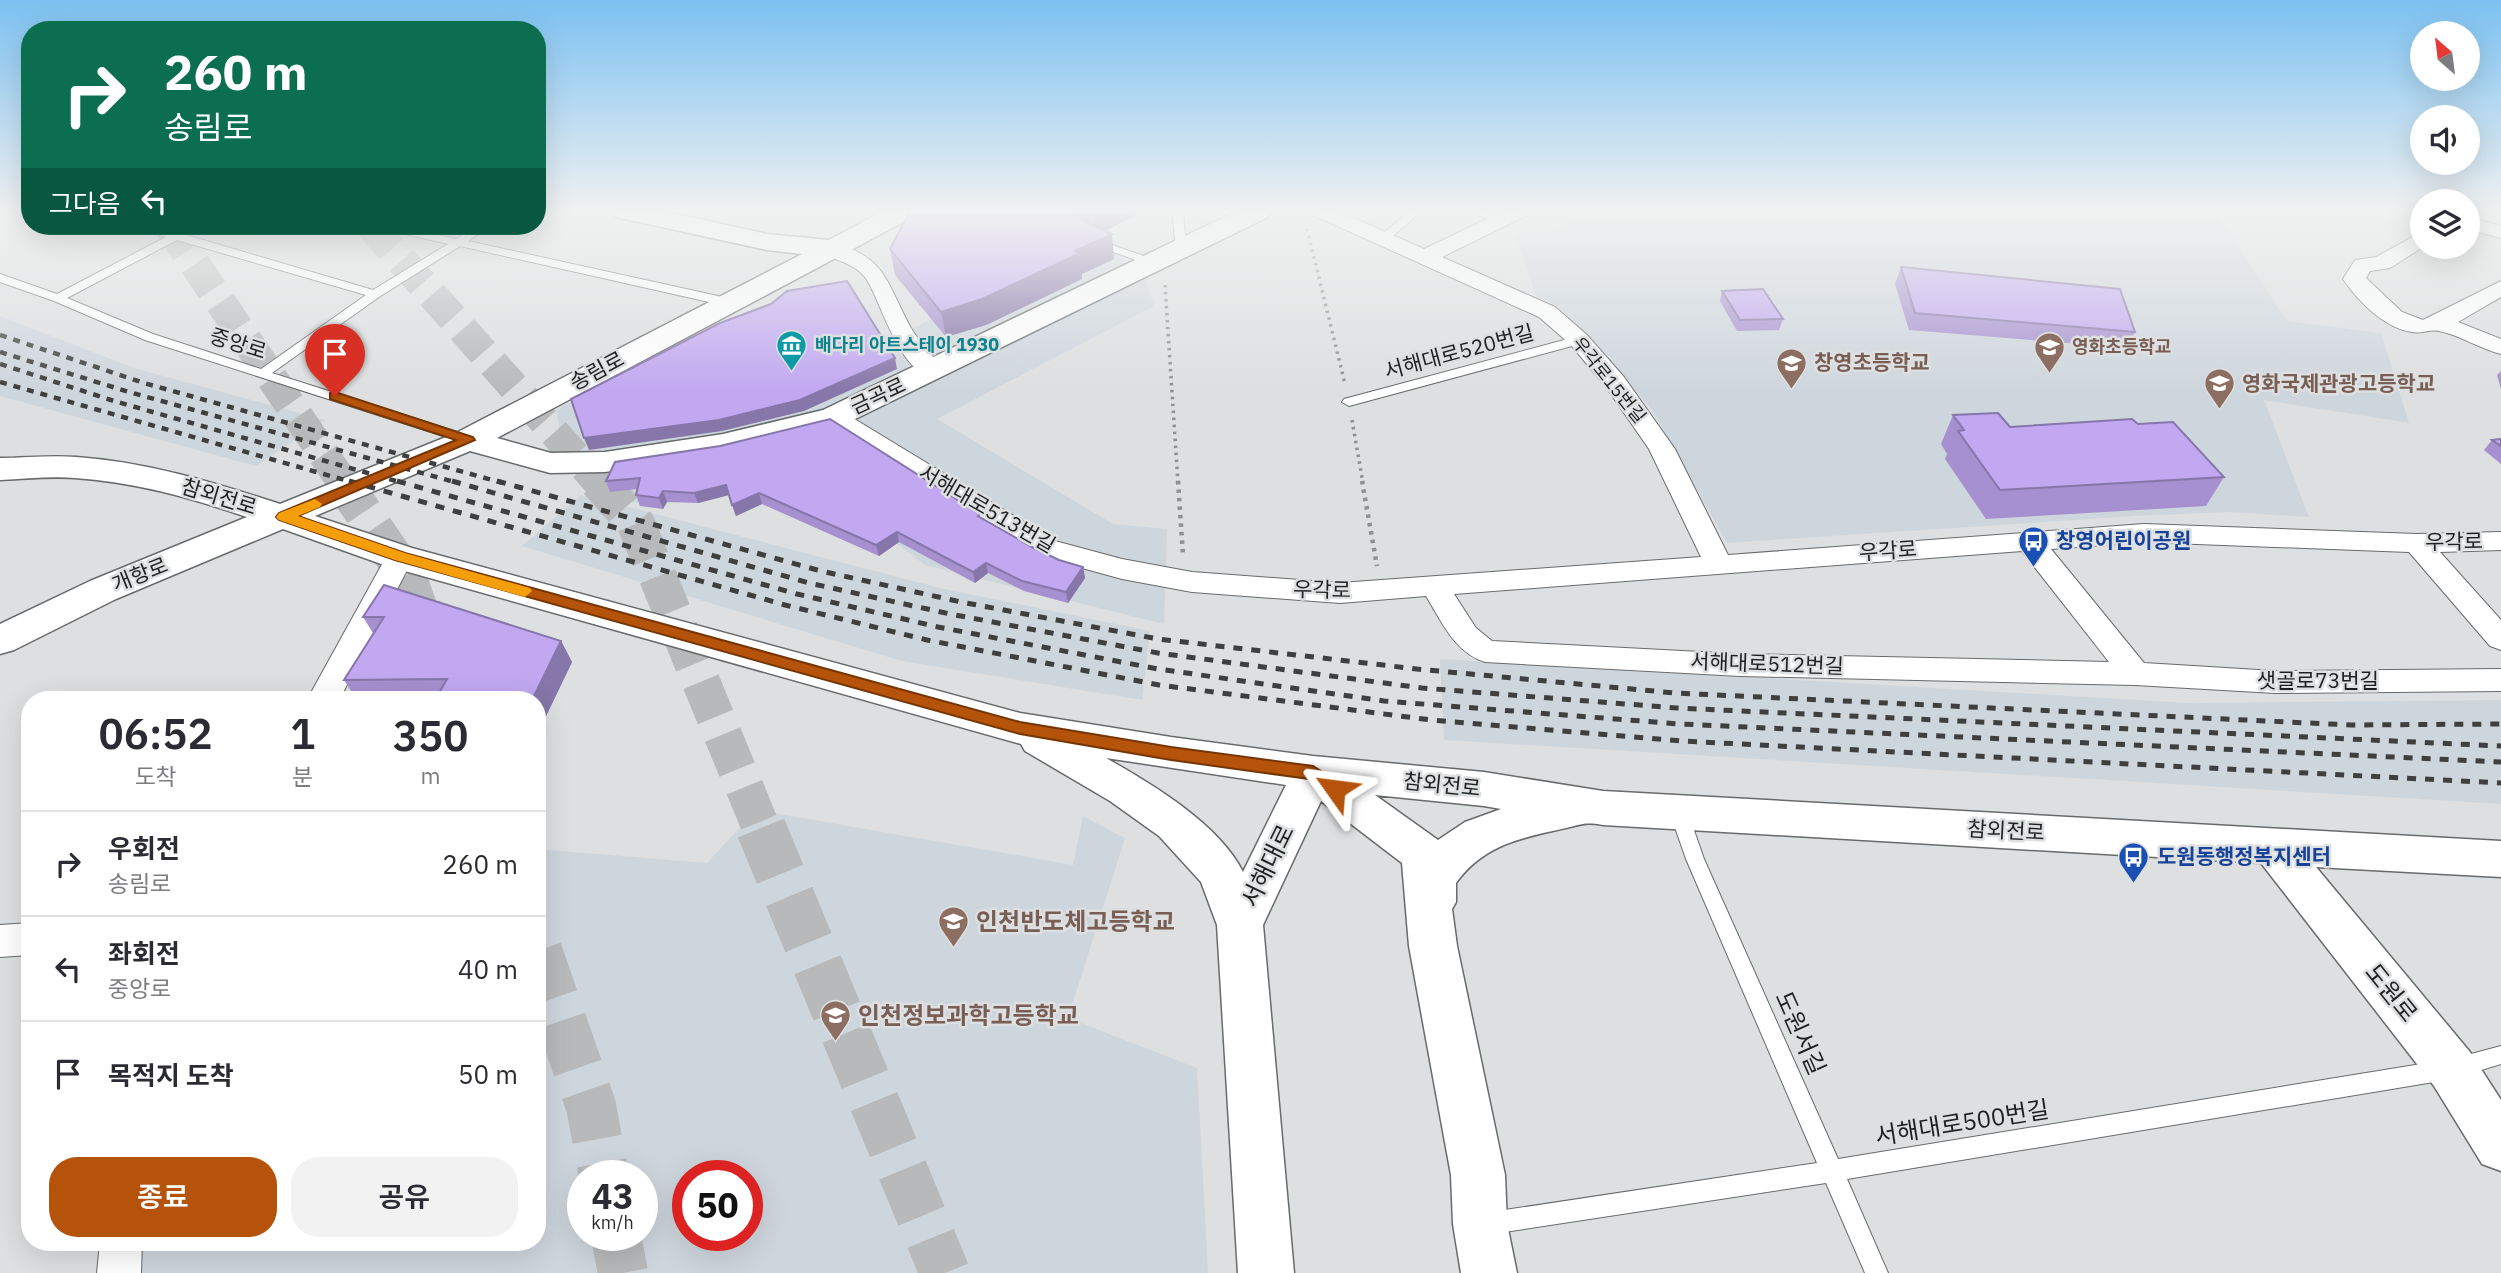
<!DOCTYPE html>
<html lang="ko">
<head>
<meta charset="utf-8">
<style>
  body { margin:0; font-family:"IBM Plex Sans","Noto Sans KR",sans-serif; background:#f2f2f3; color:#2b2b33; height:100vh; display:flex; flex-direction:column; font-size:26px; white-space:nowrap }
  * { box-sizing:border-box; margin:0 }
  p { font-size:23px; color:#7c7c81 }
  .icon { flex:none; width:38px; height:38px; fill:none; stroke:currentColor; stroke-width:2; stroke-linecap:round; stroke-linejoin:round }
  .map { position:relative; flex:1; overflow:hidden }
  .side { position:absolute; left:21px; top:691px; width:525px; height:560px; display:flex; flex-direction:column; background:#fff; border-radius:28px; box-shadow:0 7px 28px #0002 }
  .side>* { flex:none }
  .hud { position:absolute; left:21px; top:21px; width:525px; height:214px; border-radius:28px; box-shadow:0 7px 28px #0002; background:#0b6e4f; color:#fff; overflow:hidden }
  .needle { width:46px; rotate:332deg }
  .tools { position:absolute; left:2410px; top:21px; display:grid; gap:14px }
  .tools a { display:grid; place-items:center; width:70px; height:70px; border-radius:50%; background:#fff; box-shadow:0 7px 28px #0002; font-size:35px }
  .speed { position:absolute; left:567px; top:1160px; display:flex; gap:14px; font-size:35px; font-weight:700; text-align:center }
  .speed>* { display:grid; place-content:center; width:91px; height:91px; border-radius:50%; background:#fff; box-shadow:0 7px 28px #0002; line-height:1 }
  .speed small { font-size:18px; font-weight:400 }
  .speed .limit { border:10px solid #d22; background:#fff; color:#111 }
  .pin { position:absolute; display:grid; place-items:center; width:60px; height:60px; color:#fff; margin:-72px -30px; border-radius:50% 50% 50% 0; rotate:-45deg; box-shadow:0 0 7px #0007 }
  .pin .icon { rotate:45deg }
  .me { position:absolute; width:77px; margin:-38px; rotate:301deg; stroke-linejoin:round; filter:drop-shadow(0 0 5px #0008) }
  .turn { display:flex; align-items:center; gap:24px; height:147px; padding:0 28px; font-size:32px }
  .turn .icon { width:91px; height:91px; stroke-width:2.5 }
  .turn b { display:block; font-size:49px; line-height:60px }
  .then { display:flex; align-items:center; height:66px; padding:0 28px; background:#0003; gap:14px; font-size:26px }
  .eta { display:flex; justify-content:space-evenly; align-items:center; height:119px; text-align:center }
  .eta b { font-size:42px; font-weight:600; line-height:49px }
  .primary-button { display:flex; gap:14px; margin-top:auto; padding:14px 28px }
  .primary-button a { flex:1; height:80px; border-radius:28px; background:#b45309; color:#fff; font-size:28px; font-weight:600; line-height:80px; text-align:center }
  .primary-button a+a { background:#f2f2f3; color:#2b2b33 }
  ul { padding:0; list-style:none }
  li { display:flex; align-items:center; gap:21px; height:105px; padding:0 28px; border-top:2px solid #e1e1e2 }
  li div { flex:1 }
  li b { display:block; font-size:26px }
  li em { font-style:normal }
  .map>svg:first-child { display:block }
  .built { fill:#ced6dd; fill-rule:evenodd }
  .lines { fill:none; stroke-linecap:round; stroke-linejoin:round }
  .highway-tunnel-far2 { stroke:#b7b9ba; stroke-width:31; stroke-dasharray:31 15; stroke-linecap:butt }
  .highway-tunnel-far1 { stroke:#b7b9ba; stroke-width:38; stroke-dasharray:38 19; stroke-linecap:butt }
  .highway-tunnel { stroke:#b7b9ba; stroke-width:50; stroke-dasharray:50 24; stroke-linecap:butt }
  .lane-casing { stroke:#686a6b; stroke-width:2 }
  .street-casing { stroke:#686a6b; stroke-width:2 }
  .secondary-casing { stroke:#686a6b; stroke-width:3 }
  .path-far1 { stroke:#8e9091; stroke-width:3.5; stroke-dasharray:2.5 4.5; stroke-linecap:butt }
  .path { stroke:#8e9091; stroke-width:4.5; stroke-dasharray:3.5 5; stroke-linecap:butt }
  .lane { fill:#fff; fill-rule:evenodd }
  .street { fill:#fff; fill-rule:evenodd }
  .secondary { fill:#fff; fill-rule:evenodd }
  .rail-far1 { stroke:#3e3f3f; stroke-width:4.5; stroke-dasharray:7 7; stroke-linecap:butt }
  .rail { stroke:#3e3f3f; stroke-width:5; stroke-dasharray:9 9; stroke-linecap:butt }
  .wall { fill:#a690cf }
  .shaded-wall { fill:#8776a9 }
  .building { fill:#c1a8f1; stroke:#8776a9; stroke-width:2 }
  .route { fill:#b45309; stroke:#753606; stroke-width:2 }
  .slow { fill:#f59e0b }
  .labels { text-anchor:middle; stroke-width:5; stroke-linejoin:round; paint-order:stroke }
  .far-culture-label { font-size:18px; font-weight:bold; fill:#0d838f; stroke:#dddfe0; text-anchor:start }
  .far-education-label { font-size:18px; font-weight:bold; fill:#785e54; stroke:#dddfe0; text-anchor:start }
  .far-street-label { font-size:18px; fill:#1f2020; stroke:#dddfe0 }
  .street-label { font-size:21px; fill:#1f2020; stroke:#dddfe0 }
  .education-label { font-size:21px; font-weight:bold; fill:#785e54; stroke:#dddfe0; text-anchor:start }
  .transit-label { font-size:21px; font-weight:bold; fill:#164399; stroke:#dddfe0; text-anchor:start }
  .near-street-label { font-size:24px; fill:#1f2020; stroke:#dddfe0 }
  .near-education-label { font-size:24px; font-weight:bold; fill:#785e54; stroke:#dddfe0; text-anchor:start }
</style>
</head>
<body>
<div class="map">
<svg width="2501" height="1273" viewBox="0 0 2501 1273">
  <rect width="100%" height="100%" fill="#dddfe0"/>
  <path class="built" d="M1603,211L1901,219V211H2215L2287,321L2381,333L2409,423L2264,400L2309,517L2231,512L2134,516L1727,543L1651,408L1559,307L1536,296L1515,234L1551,232Z
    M1100,247L1142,269L1154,306L937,419L1113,524L1167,529L1164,624L925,565L804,473L671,503L609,502L940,588L1150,631L1142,700L902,661L522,546L581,495L596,499L616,464L568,466L556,410L670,350L848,362L931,319Z
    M0,316L134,368L325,420L256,466L0,396Z
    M1440,659L2189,703L2501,700V804L1444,740Z
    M756,810L1073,865L1083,816L1125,838L1068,1018L1197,1068L1208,1273H115L123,1243L537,1242V849L707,863ZM583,1176H642V1236H583ZM688,1176H747V1236H688Z"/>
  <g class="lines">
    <path class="highway-tunnel-far2" d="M169,226L343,483
      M371,226L599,483"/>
    <path class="highway-tunnel-far1" d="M342,481L408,578L450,700
      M598,481L636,524L762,830"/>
    <path class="highway-tunnel" d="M761,828L945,1273
      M537,951L591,1106L604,1176
      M616,1236L623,1273"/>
    <defs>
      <path id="lane" d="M1172,211H1183L1186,251L1176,249Z
        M1410,211H1422L1387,241H1379V237Z
        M1468,211H1484L1506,221L1496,223Z
        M137,226H153L175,232L187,226H200L186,235L373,290L448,244L379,228L378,226H397L456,239L478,226H490L468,241L727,298L733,302L727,306L460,246L379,297L272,373L473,437L475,440L468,444L145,340L54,301L0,282V274L57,294L166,237ZM177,240L366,295L261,369L153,334L67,298Z
        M1095,239L1141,255L1156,265L1146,267L1133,259L1091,244L1089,242Z
        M1579,336L1585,340L1583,343L1349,406L1342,402L1344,399Z
        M1679,806L1685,808L1688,813L1704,859L1838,1159L2452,1059L2501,1046V1064L2452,1079L1847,1179L1888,1273H1865L1826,1183L1485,1235L1477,1232L1474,1224L1477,1216L1485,1213L1817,1163L1686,859L1670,813L1673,808Z"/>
      <path id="street" d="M1310,211H1338L1424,249L1504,211H1531L1528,215L1442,257L1555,307L1587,335L1624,377L1675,449L1728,555L2144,524L2417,534L2501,532V550L2440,552L2501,620V650L2490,646L2409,552L2144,542L2051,549L2144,663L2275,671L2501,669V691L2275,693L2135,685L1740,676L1485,662C1455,653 1442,622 1426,596L1340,603L1192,592L1122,579L1035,555L825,422L821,417L825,412L834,409L843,412L1055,541L1122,559L1192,572L1340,583L1701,557L1649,449L1606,387L1571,345L1539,317L1313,215ZM2022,551L2109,662L1740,654L1492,641L1476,628L1454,594Z
        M2468,217L2501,226V238L2468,229Z
        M2422,232L2423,247L2390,268L2370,271L2366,278L2402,312L2423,320L2501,281V297L2458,322L2501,339V354C2480,349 2460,335 2439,331C2430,329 2421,334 2412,332C2384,328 2358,301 2343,279L2355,260L2376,257Z
        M830,242C887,256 886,283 911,328C920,344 934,356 944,371L941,376C903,385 882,304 867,280C854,260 828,261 819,248L822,243Z
        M400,548L410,550L414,557L339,700H307L386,557L390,550Z
        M30,923V955L0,957V925Z
        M100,1242H142L141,1273H97Z"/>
      <path id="secondary" d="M612,211H663L767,234L829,240L883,211H917L913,217L497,438L551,453L605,452L723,434L823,410L1237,211H1272L1268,217L845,424L723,454L605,472L550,473L470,451L315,516L412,548L1020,713L1171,737L1313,756L1484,772L1603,791L2501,841V877L2316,867L2470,1052L2501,1100V1171L2482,1164L2434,1086L2261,863L1603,825C1585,822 1583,824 1566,828C1522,838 1484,844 1456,883V902L1452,909L1457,946L1505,1175L1507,1224L1517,1273H1461L1453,1224L1451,1175L1409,946L1402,863L1321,801L1263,925L1294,1273H1238L1217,925L1201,882L1159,836L1110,801L1025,751L1021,744L387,566L283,529L116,599L14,650L0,654V624L90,581L247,517C191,498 135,482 75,478C51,476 25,479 0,480V458C25,458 51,455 76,457C147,462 213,482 280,504L456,433L802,254L767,250L625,219L616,217ZM1106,758L1286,785L1243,872C1219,824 1152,784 1106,758ZM1375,795L1484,806L1501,809L1465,822L1438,840Z"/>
    </defs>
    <use href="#lane" class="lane-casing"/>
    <use href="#street" class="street-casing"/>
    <use href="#secondary" class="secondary-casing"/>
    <path class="path-far1" d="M1307,229L1345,384
      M1165,285L1178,483
      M1352,420L1363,483"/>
    <path class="path" d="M1178,481L1183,555
      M1362,481L1377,566"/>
    <use href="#lane" class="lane"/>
    <use href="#street" class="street"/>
    <use href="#secondary" class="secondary"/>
    <path class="rail-far1" d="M0,335L144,383L503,483
      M0,352L129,392L458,483
      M0,364L114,401L403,483
      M0,382L355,483"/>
    <path class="rail" d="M349,481L785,605L927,640L1159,685L1431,720L1682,741L2501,783
      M397,481L797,594L938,627L1158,669L1384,701L1680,724L2501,762
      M452,481L809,583L950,614L1158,653L1422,688L1677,708L2501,746
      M497,481L821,571L961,602L1158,639L1417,669L1675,693L2351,725L2501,724"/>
  </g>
  <path class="wall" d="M910,211H1143L1105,231L1114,259L1082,274V279L986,325L946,337L895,275L890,249Z
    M1901,267L2135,332L2127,348L1909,330L1895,284Z
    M1722,291L1783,319L1779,330L1737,331L1720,301Z
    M2501,371V389L2497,375Z
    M1953,415L2010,427L2138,424L2224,477L2206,506L1986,519L1945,459L1947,454L1941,444Z
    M2501,439V464L2484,450L2492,440Z
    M615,462L981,518L1032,547L1059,560L1083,567L1085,578L1068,603L1024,591L988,573L975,583L899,542L879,556L762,504L736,516L729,495L698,503L667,502L663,509L640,506L636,495L637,489L610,492L606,481Z
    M384,585L561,641L572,662L537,735V700H357L344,680L373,633L363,617Z"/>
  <path class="shaded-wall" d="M1083,211H1086L1088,235L1078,215Z
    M1094,211H1143L1096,236Z
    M1112,234L1114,259L1082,274V279L986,325L946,337L941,312Z
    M895,358L897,369L804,411L722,431L589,450L584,438Z
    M726,485L729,495L698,503L694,493Z
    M663,491L667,502L663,509L659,498Z
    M759,493L762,504L736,516L732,505Z
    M897,532L899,542L879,556L876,545Z
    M986,563L988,573L975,583L973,572Z
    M1083,567L1085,578L1068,603L1066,592Z
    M561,641L572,662L537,735V700H532Z"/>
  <path class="building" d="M910,211H1083L1078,215L1082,220L1112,234L1075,251L1080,253L982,299L941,312L890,249Z
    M1901,267L2120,289L2135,332L1915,313Z
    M847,281L895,358L800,400L719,420L584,438L571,399L720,323L771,304L787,291Z
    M1763,289L1783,319L1740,320L1722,291Z
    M1998,413L2010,427L2132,419L2138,424L2173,422L2224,477L2000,490L1958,431L1964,430L1953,415Z
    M830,419L980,514L978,516L1032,547L1059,560L1083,567L1066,592L1022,581L986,563L973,572L897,532L876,545L759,493L732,505L726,485L694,493L663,491L659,498L636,495L640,478L606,481L615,462L720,446Z
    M2501,439V446L2492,440Z
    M384,585L561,641L532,700H435L447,679L344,680L384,617H363Z"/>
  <linearGradient id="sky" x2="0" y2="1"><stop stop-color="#7bc1f1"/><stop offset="0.54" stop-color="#f0f1f1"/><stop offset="1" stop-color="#f0f1f1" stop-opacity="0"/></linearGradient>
  <rect width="2501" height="390" fill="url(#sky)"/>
  <path class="route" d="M335,392L473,437L475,440L298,516L405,553L1020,722L1171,747L1313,766L1341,784L1344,789L1341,794L1335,796L1309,779L1171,760L1020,734L395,560L279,520L276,517L279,513L456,440L330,399V393Z"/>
  <path class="slow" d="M315,499L322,504L320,507L298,516L405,553L530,588L532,591L525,597L395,560L279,520L276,517L279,513Z"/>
  <defs>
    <symbol id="museum-pin" viewBox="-11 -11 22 30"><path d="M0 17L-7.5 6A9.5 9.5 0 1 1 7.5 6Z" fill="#0f9aa8" stroke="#dddfe0"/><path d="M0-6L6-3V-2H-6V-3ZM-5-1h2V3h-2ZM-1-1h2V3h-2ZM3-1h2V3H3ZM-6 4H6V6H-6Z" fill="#fff"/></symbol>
    <symbol id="school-pin" viewBox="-11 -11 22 30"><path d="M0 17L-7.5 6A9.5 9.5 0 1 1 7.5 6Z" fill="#8d6e63" stroke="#dddfe0"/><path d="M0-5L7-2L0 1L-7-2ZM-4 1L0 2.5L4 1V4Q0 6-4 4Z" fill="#fff"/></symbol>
    <symbol id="bus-pin" viewBox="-11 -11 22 30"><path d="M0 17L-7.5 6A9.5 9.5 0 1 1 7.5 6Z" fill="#1a4fb4" stroke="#dddfe0"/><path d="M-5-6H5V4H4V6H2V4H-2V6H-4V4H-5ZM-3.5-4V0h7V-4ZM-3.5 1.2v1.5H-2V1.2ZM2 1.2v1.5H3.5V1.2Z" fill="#fff"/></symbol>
  </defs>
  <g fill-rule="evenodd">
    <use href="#museum-pin" x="774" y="328" width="35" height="47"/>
    <use href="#school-pin" x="2032" y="330" width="35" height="47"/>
    <use href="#school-pin" x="1774" y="346" width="35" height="47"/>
    <use href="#school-pin" x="2202" y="366" width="35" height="47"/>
    <use href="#bus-pin" x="2016" y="524" width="35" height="47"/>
    <use href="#bus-pin" x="2116" y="840" width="35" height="47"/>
    <use href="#school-pin" x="936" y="904" width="35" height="47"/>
    <use href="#school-pin" x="818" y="998" width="35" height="47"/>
  </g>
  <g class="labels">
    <g class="far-culture-label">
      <text x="815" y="351">배다리 아트스테이 1930</text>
    </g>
    <g class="far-education-label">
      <text x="2072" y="353">영화초등학교</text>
    </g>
    <g class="far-street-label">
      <text transform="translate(1609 380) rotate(51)" y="6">우각로15번길</text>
    </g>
    <g class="street-label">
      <text transform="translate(238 344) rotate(17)" y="7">중앙로</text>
      <text transform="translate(1459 352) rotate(-15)" y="7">서해대로520번길</text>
      <text transform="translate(597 371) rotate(-28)" y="7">송림로</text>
      <text transform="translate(878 396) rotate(-25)" y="7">금곡로</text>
      <text transform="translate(219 497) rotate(17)" y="7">참외전로</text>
      <text transform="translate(987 509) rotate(30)" y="7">서해대로513번길</text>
      <text transform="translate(2454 542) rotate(-1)" y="7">우각로</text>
      <text transform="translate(1888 551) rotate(-4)" y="7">우각로</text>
      <text transform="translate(140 575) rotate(-22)" y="7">개항로</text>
      <text transform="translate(1322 590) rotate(1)" y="7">우각로</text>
      <text transform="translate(1767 664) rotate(2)" y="7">서해대로512번길</text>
      <text x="2318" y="688">샛골로73번길</text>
      <text transform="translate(1442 785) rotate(6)" y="7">참외전로</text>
      <text transform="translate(2006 831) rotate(3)" y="7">참외전로</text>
    </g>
    <g class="education-label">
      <text x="1814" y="370">창영초등학교</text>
      <text x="2242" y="391">영화국제관광고등학교</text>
    </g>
    <g class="transit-label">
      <text x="2056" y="548">창영어린이공원</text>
      <text x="2157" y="864">도원동행정복지센터</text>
    </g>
    <g class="near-street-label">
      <text transform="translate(1268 866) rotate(-64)" y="8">서해대로</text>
      <text transform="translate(2391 993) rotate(51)" y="8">도원로</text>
      <text transform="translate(1800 1033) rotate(66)" y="8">도원서길</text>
      <text transform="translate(1962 1123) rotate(-9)" y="8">서해대로500번길</text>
    </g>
    <g class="near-education-label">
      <text x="976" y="930">인천반도체고등학교</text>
      <text x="858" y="1024">인천정보과학고등학교</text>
    </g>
  </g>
</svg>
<div class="tools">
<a><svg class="needle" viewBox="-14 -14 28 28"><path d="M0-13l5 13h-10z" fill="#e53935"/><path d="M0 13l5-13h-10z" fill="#7c7c81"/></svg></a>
<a><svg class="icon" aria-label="sound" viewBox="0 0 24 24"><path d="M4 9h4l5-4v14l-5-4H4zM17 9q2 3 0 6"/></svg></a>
<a><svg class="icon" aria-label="layers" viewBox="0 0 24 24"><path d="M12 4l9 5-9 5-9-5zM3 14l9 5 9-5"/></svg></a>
</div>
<div class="speed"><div>43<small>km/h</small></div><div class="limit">50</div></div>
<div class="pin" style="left:335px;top:396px;background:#d93025"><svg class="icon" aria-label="arrive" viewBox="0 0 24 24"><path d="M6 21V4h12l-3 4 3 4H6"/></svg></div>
<svg class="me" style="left:1335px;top:789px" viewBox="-20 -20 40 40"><path d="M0-17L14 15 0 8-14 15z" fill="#b45309" stroke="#fff" stroke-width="4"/></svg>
<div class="hud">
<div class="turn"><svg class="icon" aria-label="right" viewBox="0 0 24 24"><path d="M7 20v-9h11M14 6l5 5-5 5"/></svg><div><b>260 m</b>송림로</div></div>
<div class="then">그다음<svg class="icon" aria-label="left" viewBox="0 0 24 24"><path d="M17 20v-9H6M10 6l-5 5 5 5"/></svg></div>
</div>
<section class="side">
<div class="eta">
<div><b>06:52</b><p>도착</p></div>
<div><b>1</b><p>분</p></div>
<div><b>350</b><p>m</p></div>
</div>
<ul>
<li><svg class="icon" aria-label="right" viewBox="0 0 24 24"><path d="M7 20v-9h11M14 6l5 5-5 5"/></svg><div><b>우회전</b><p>송림로</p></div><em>260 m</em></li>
<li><svg class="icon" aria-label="left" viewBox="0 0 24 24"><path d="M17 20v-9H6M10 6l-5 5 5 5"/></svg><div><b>좌회전</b><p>중앙로</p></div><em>40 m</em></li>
<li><svg class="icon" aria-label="arrive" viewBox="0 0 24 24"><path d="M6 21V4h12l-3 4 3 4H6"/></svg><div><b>목적지 도착</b></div><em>50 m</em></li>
</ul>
<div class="primary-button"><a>종료</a><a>공유</a></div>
</section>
</div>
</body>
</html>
